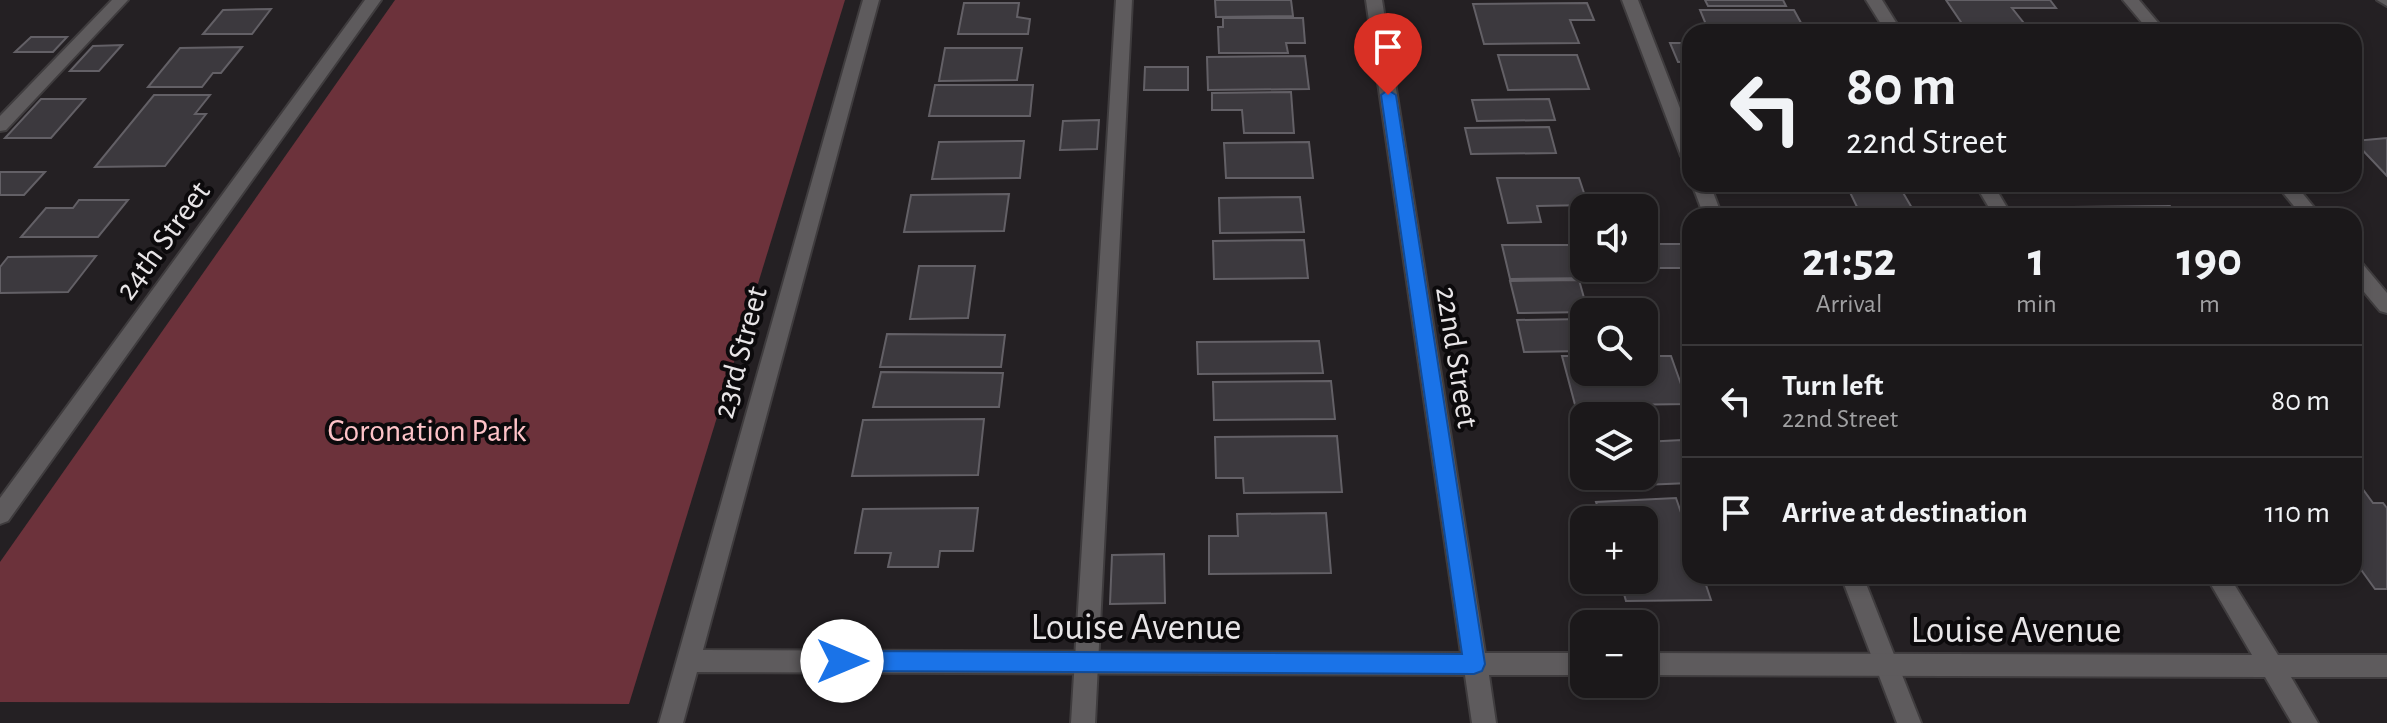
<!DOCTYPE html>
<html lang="en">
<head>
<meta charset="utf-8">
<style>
  body { margin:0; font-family:"Alegreya Sans",sans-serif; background:#282527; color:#f1f3f6; height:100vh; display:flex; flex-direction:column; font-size:30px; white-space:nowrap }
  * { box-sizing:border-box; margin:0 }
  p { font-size:26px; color:#a0a0a2 }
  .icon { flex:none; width:44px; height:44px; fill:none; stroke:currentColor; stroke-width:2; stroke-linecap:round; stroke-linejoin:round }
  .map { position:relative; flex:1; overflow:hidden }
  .details { position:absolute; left:1682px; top:208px; width:680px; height:376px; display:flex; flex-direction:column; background:#1b181a; border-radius:24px; box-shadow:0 4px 12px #0003,0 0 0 2px #393739 }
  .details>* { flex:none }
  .guide { position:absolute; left:1682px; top:24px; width:680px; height:168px; border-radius:24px; box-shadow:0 4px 12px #0003,0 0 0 2px #393739; background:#1b181a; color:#f1f3f6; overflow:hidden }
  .controls { position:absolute; left:1570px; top:194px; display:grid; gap:16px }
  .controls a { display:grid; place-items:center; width:88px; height:88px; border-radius:16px; background:#1b181a; box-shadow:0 4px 12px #0003,0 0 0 2px #393739; font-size:40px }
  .pin { position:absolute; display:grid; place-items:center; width:68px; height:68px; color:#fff; margin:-82px -34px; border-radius:50% 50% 50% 0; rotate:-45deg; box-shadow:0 0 8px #0007 }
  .pin .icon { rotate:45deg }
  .me { position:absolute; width:88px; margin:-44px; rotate:90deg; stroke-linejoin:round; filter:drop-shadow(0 0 6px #0008) }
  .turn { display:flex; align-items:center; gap:28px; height:168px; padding:0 32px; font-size:36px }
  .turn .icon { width:104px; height:104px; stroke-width:2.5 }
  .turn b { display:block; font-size:56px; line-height:68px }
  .eta { display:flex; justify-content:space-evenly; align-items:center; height:136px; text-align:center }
  .eta b { font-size:48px; font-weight:700; line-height:56px }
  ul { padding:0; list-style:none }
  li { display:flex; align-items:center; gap:24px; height:112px; padding:0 32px; border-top:2px solid #393739 }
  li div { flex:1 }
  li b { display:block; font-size:30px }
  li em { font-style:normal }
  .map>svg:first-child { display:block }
  .green { fill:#6c323b }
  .building { fill:#3c393e; stroke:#636066; stroke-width:2 }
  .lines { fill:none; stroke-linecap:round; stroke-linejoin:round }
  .service-casing { stroke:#3f3c3e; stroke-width:4 }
  .minor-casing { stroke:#3f3c3e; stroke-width:4 }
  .service { fill:#5e5b5d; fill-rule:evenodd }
  .minor { fill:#5e5b5d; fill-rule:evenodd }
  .route { fill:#1a73e8; stroke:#114b97; stroke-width:2 }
  .labels { text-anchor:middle; stroke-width:8; stroke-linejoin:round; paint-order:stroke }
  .street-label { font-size:32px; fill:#e8e5e7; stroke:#0c0a0c }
  .park-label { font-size:32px; fill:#fec3c8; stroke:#0c0a0c }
  .near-street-label { font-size:38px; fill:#e8e5e7; stroke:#0c0a0c }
</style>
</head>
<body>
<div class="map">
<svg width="2387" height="723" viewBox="0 0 2387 723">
  <rect width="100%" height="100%" fill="#242023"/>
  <path class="green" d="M395,0H845L629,704L0,702V562Z"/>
  <path class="building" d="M1215,0H1291L1293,16L1216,17Z
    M1705,0H1783L1786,6H1708Z
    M1946,0H2050L2056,8H2012L2027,27L1965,28Z
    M964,3H1019L1017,17L1030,19L1028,34H958Z
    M1587,3L1594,20H1570L1579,43L1484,44L1473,4Z
    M271,9L252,34H203L223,10Z
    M1700,10H1794L1806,32H1744L1741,27H1707Z
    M1223,18H1303L1305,43H1286L1288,53H1219L1218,27H1223Z
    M31,37H67L53,52H15Z
    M1670,43H1690V62H1678Z
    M122,45L99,71H70L93,46Z
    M242,47L221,73H213L202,87H148L180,48Z
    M945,48H1022L1017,80L939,81Z
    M1498,55H1577L1589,89L1508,90Z
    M1305,56L1309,89L1208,90L1207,57Z
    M1145,67H1188V90H1144Z
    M935,85H1033L1030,116H929Z
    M1291,92L1294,133H1244L1242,110H1212V93Z
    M154,95H210L195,114H206L165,166L95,167Z
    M41,99H85L51,138H5Z
    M1549,99L1555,120L1477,121L1472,100Z
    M1099,120L1097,149L1060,150L1063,121Z
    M1549,127L1556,153L1471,154L1465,128Z
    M2387,138V176L2354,141Z
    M1024,141L1020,178L932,179L939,142Z
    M1309,142L1313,178H1226L1224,143Z
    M0,172H45L24,195H0Z
    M1497,178H1579L1588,205L1537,206L1541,222L1508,223Z
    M1846,184H1898L1912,208L1858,209Z
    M1009,194L1004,231L904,232L911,195Z
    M1300,197L1304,232L1220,233L1219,198Z
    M79,200H128L98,237H21L46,208H73Z
    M2170,206L2177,216H2081L2074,207Z
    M1304,240L1308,278L1214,279L1213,241Z
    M1646,244H1690V268H1654Z
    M1502,245H1584V268H1595L1598,278L1510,279Z
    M96,256L68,292L0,293V267L8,257Z
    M919,266H975L968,318L910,319Z
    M1579,280L1588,312L1518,313L1510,281Z
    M1584,319V351L1524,352L1517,320Z
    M887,334L1005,335L1001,367H880Z
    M1319,341L1323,373L1198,374L1197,342Z
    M1562,356H1584V372H1644V356H1671L1688,404L1616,405L1619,416H1578Z
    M881,372L1003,373L999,407H873Z
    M1331,381L1335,419L1214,420L1213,382Z
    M984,419L978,475L852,476L863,420Z
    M1337,436L1342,492L1244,493L1243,478H1216L1215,437Z
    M1682,440L1690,459V483L1593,487L1590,476H1644V442Z
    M2354,477L2373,503H2383L2387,508V589H2375L2354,560Z
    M1676,498L1690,539V576H1703L1711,600L1626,601L1620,580H1644V520H1602L1596,502Z
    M978,508L973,551H940L938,567H888L891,553H855L863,509Z
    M1326,513L1331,573L1209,574V536H1238L1237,514Z
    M1164,554L1165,603L1110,604L1112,555Z"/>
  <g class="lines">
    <defs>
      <path id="service" d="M112,0H128L6,130L0,131V116Z
        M1116,0H1132L1095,723H1071Z
        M1622,0H1638L1690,134V162L1681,156Z
        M2123,0H2139L2166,32H2150Z
        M1692,184H1710L1722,216H1704Z
        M2276,184H2295L2321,216H2302Z
        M2354,260L2361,262L2387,293V313L2380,311L2354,280Z
        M1841,576H1863L1921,723H1897Z"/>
      <path id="minor" d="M365,0H381L8,521L0,524V498Z
        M863,0H879L703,650L1461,653L1366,0H1382L1485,653H1584V675H1489L1496,723H1472L1465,675L697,672L683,723H659Z
        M1866,0H1882L1902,32H1886Z
        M2377,0H2387V6Z
        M1975,184H1993L2012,216H1994Z
        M2206,576H2229L2278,655H2387V677H2291L2318,723H2292L2265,677L1644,675V653L2252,655Z"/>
    </defs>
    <use href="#service" class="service-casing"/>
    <use href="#minor" class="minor-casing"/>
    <use href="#service" class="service"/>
    <use href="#minor" class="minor"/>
  </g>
  <path class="route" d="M1388,90L1396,95L1485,664L1482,671L1474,674L842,671L834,668L831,661L834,654L842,651L1462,654L1381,95Z"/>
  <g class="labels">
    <g class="street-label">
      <text transform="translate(162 240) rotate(-54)" y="11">24th Street</text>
      <text transform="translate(739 352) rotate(-75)" y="11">23rd Street</text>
      <text transform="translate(1458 357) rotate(81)" y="11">22nd Street</text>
    </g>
    <g class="park-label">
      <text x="427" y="441">Coronation Park</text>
    </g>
    <g class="near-street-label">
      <text x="1136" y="639">Louise Avenue</text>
      <text x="2016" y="642">Louise Avenue</text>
    </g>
  </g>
</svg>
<div class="controls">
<a><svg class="icon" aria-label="sound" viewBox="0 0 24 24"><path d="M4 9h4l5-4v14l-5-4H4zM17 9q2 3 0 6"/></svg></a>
<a><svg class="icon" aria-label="search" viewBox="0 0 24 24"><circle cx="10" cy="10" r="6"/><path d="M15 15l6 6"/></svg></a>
<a><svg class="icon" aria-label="layers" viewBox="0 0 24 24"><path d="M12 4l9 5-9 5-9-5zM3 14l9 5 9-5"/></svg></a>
<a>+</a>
<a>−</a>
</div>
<div class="pin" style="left:1388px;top:95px;background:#d93025"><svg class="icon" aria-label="arrive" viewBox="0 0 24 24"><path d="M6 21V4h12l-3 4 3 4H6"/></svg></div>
<svg class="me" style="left:842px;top:661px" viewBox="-20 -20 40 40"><circle r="19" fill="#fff"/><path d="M0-13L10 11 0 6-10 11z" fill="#1a73e8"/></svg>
<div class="guide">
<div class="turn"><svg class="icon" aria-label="left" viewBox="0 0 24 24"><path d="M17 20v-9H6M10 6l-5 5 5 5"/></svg><div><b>80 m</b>22nd Street</div></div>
</div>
<section class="details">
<div class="eta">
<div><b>21:52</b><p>Arrival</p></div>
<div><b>1</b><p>min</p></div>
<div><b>190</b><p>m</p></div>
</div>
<ul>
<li><svg class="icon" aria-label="left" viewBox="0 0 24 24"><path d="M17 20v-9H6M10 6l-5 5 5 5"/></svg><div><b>Turn left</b><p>22nd Street</p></div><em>80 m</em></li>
<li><svg class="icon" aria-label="arrive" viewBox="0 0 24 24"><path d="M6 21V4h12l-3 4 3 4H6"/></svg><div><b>Arrive at destination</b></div><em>110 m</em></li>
</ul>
</section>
</div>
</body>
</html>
